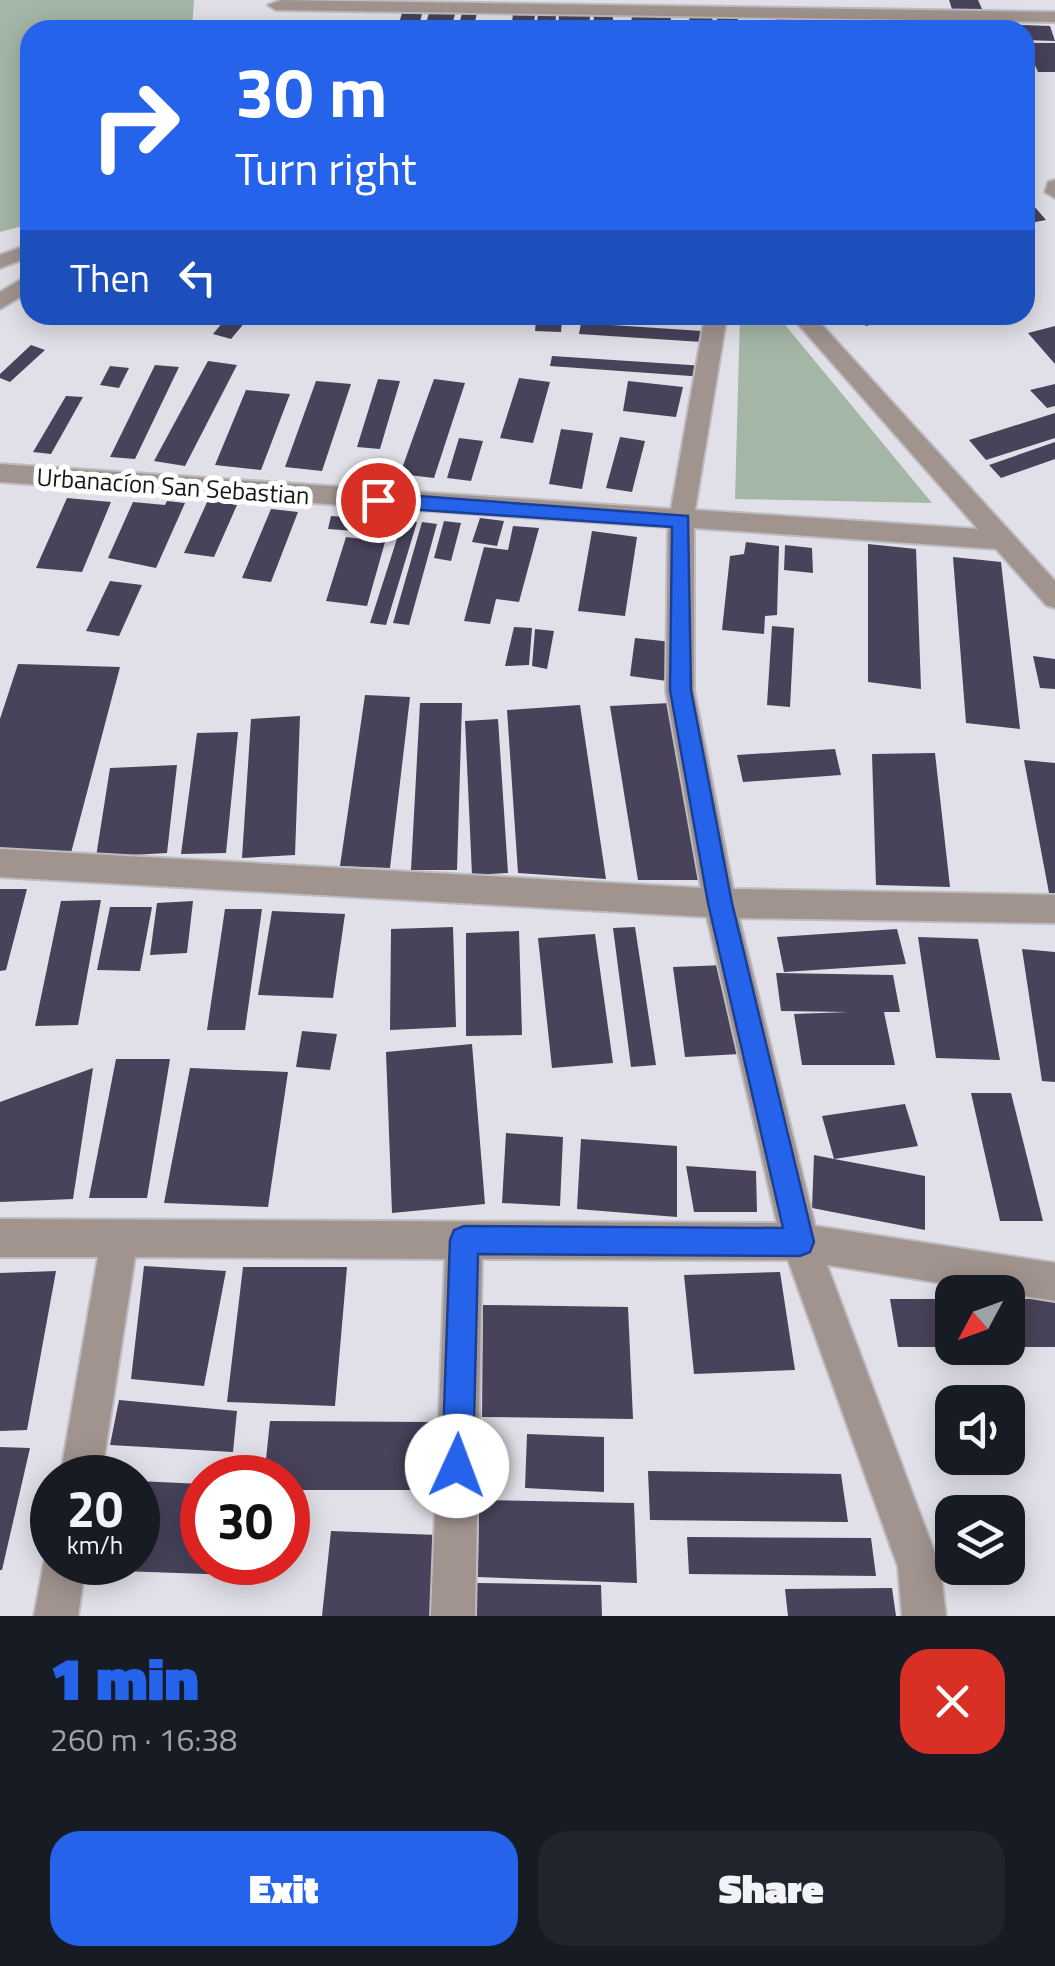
<!DOCTYPE html>
<html lang="en">
<head>
<meta charset="utf-8">
<style>
  body { margin:0; font-family:"Titillium Web",sans-serif; background:#20242c; color:#f1f3f6; height:100vh; display:flex; flex-direction:column; font-size:38px; white-space:nowrap }
  * { box-sizing:border-box; margin:0 }
  p { font-size:32px; color:#9ea1a6 }
  .icon { flex:none; width:55px; height:55px; fill:none; stroke:currentColor; stroke-width:2; stroke-linecap:round; stroke-linejoin:round }
  .map { position:relative; height:1616px; overflow:hidden }
  .panel { display:flex; flex-direction:column; background:#171b24; flex:1 }
  .panel>* { flex:none }
  .guide { position:absolute; left:20px; top:20px; width:1015px; height:305px; border-radius:30px; box-shadow:0 5px 25px #0003; background:#2563eb; color:#fff; overflow:hidden }
  .needle { width:65px; rotate:229deg }
  .controls { position:absolute; left:935px; top:1275px; display:grid; gap:20px }
  .controls a { display:grid; place-items:center; width:90px; height:90px; border-radius:20px; background:#171b24; box-shadow:0 5px 25px #0003; font-size:50px }
  .speed { position:absolute; left:30px; top:1455px; display:flex; gap:20px; font-size:50px; font-weight:700; text-align:center }
  .speed>* { display:grid; place-content:center; width:130px; height:130px; border-radius:50%; background:#171b24; box-shadow:0 5px 25px #0003; line-height:1 }
  .speed small { font-size:25px; font-weight:400 }
  .speed .limit { border:15px solid #d22; background:#fff; color:#111 }
  .pin { position:absolute; display:grid; place-items:center; width:85px; height:85px; color:#fff; margin:-42px; border:5px solid #fff; border-radius:50%; box-shadow:0 2px 10px #0007 }
  .me { position:absolute; width:110px; margin:-55px; rotate:2deg; stroke-linejoin:round; filter:drop-shadow(0 0 8px #0008) }
  .turn { display:flex; align-items:center; gap:35px; height:210px; padding:0 50px; font-size:45px }
  .turn .icon { width:130px; height:130px; stroke-width:2.5 }
  .turn b { display:block; font-size:70px; line-height:85px }
  .then { display:flex; align-items:center; height:95px; padding:0 50px; background:#0003; gap:20px; font-size:38px }
  .round { display:grid; place-items:center; flex:none; width:105px; height:105px; border-radius:30px; background:#20242c }
  .headline { display:flex; align-items:center; justify-content:space-between; height:170px; padding:0 50px }
  h1 { font-size:60px; font-weight:800; line-height:75px; color:#2563eb }
  .cta { display:flex; gap:20px; margin-top:auto; padding:20px 50px }
  .cta a { flex:1; height:115px; border-radius:30px; background:#2563eb; color:#fff; font-size:40px; font-weight:800; line-height:115px; text-align:center }
  .cta a+a { background:#20242c; color:#f1f3f6 }
  .map>svg:first-child { display:block }
  .green { fill:#a4b7a7 }
  .building { fill:#48425a }
  .lines { fill:none; stroke-linecap:round; stroke-linejoin:round }
  .street-casing { stroke:#bdbcc3; stroke-width:4 }
  .street { fill:#a1948f; fill-rule:evenodd }
  .route { fill:#2563eb; stroke:#184099; stroke-width:2.5 }
  .labels { text-anchor:middle; stroke-width:10; stroke-linejoin:round; paint-order:stroke }
  .street-label { font-size:25px; fill:#18171a; stroke:#fff }
</style>
</head>
<body>
<div class="map">
<svg width="1055" height="1616" viewBox="0 0 1055 1616">
  <rect width="100%" height="100%" fill="#e1e0e8"/>
  <path class="green" d="M0,0H194L192,30H30V224L0,232Z
    M740,315H777L932,503L735,499Z"/>
  <path class="building" d="M949,0H978L982,9H952Z
    M402,13L422,14L418,30H397Z
    M429,13L455,14L451,30H424Z
    M462,13H477L473,30L458,29Z
    M513,14L535,15L533,30H511Z
    M538,14L556,15L555,30H536Z
    M559,15L590,16L589,30H558Z
    M594,15L613,16V30H593Z
    M632,16L671,18L670,30H630Z
    M689,16L712,17L714,30H690Z
    M717,16L738,17V30H717Z
    M776,17L797,18L798,30H777Z
    M800,19L838,20L840,29H802Z
    M897,21H924L926,30H900Z
    M990,24L1050,26L1055,41L1025,40V30H992Z
    M1025,43H1055V72H1038Z
    M1034,206L1046,220L1025,224V208Z
    M229,315H251L231,339L213,334Z
    M856,315H900V316L866,326Z
    M536,321H562L561,332L535,331Z
    M581,323L702,331V342L579,334Z
    M1055,326V364L1028,333Z
    M31,345L45,350L10,382L0,378V374Z
    M552,356L705,366V377L550,366Z
    M208,361L237,365L185,466L154,461Z
    M155,365L179,367L135,459L110,457Z
    M110,366L129,368L119,388L100,385Z
    M519,378L550,382L533,443L500,438Z
    M378,379L400,381L380,449L357,447Z
    M434,379L465,383L434,478L400,474Z
    M316,381L351,384L322,471L285,467Z
    M628,381L683,387L676,417L623,411Z
    M1055,384V406L1047,408L1030,390Z
    M246,390L290,394L261,470L215,465Z
    M66,396L83,397L51,454L33,452Z
    M1055,413V438L986,460L969,440Z
    M561,429L593,433L582,489L549,484Z
    M620,437L645,441L632,492L606,488Z
    M459,438L483,441L471,481L447,478Z
    M1055,442V459L1001,478L989,465Z
    M67,498L111,502L82,572L36,568Z
    M208,500L237,505L214,557L184,553Z
    M167,501L185,503L156,568L108,558L133,502L165,505Z
    M271,509L298,512L271,582L242,578Z
    M331,516L359,518L356,531L328,529Z
    M480,518L504,521L497,546L472,542Z
    M403,520L417,522L386,625L370,623Z
    M444,521L461,523L451,561L434,558Z
    M422,522L437,524L409,625L393,623Z
    M513,526L539,528L519,602L496,599L490,624L464,621L484,547L508,550Z
    M592,531L637,537L625,616L578,611Z
    M346,537L385,542L367,606L326,601Z
    M746,542L779,546L777,615L765,616L764,634L722,630L730,556L744,554Z
    M868,544L916,549L921,689L868,682Z
    M785,545L812,548L813,573L784,570Z
    M953,557L1001,562L1020,729L966,723Z
    M110,581L142,585L119,636L86,631Z
    M772,626L794,628L790,707L767,705Z
    M514,627L532,628L529,665L505,666Z
    M535,629L554,631L547,669L532,666Z
    M635,638L672,642L667,681L630,676Z
    M1033,656L1055,659V689L1040,688Z
    M18,664L120,667L71,853L0,851V719Z
    M365,695L410,697L390,868L340,866Z
    M420,703H462L457,870H411Z
    M670,703L698,880H638L610,706Z
    M580,705L606,879L518,873L507,710Z
    M300,716L295,855L242,858L251,719Z
    M498,719L508,873L472,875L465,721Z
    M238,732L226,853L181,854L197,733Z
    M835,749L841,775L743,782L737,755Z
    M935,753L950,887L876,885L872,754Z
    M1024,760L1055,763V894L1049,893Z
    M177,765L167,853L96,857L110,768Z
    M0,889H27L6,970L0,971Z
    M101,900L78,1025L35,1026L61,901Z
    M193,901L187,953L150,955L157,903Z
    M110,907H152L140,971L97,970Z
    M225,909H262L245,1030H207Z
    M272,911L345,914L333,998L258,995Z
    M453,927L456,1027L390,1030L391,929Z
    M635,927L656,1065L631,1067L613,928Z
    M897,929L906,964L784,972L777,937Z
    M519,931L522,1035L466,1036V933Z
    M595,934L613,1063L552,1068L538,938Z
    M918,937L978,939L1000,1060L936,1058Z
    M1022,949L1055,952V1082L1042,1081Z
    M725,965L740,1054L685,1057L673,967Z
    M776,973L893,975L900,1012H884L895,1065H802L794,1014L849,1012L781,1011Z
    M302,1031L337,1034L330,1070L296,1067Z
    M472,1044L485,1204L392,1213L386,1052Z
    M116,1059H170L147,1198H89Z
    M93,1068L73,1199L0,1202V1102Z
    M190,1068L288,1072L268,1207L164,1203Z
    M971,1093H1011L1043,1221H1000Z
    M905,1104L918,1146L834,1159L925,1176V1230L812,1208L814,1155L834,1159L822,1116Z
    M506,1133L563,1137L560,1206L502,1203Z
    M581,1139L677,1146V1217L577,1209Z
    M686,1166L756,1171L757,1212H694Z
    M144,1266L226,1271L204,1386L131,1379Z
    M243,1267H347L335,1406L227,1402Z
    M56,1271L27,1430L0,1431V1273Z
    M780,1272L795,1370L694,1374L684,1275Z
    M890,1299H952V1347H898Z
    M1008,1299H1055V1347H1008Z
    M483,1305L628,1307L633,1419L482,1417Z
    M119,1400L237,1411L233,1452L110,1445Z
    M270,1421L432,1422L430,1490H288V1478H264Z
    M527,1434L604,1437V1492L525,1488Z
    M0,1447L30,1448L2,1570H0Z
    M648,1471L841,1474L848,1522L650,1520Z
    M138,1481L202,1484V1562H236L235,1575L92,1570L93,1562H138Z
    M479,1500L634,1503L637,1583L478,1577Z
    M331,1531L438,1535L434,1616H322Z
    M687,1537L871,1538L876,1576L689,1574Z
    M477,1583L601,1585L602,1616H477Z
    M892,1588L896,1616H788L785,1589Z"/>
  <g class="lines">
    <defs>
      <path id="street" d="M281,0L1055,12V22L276,10L268,5Z
        M1055,180V198L1045,192L1048,182Z
        M30,244V257L0,268V255Z
        M30,274V291L0,309V292Z
        M705,315H727L695,510L978,529L790,315H813L1055,581V608L1046,605L996,549L694,528V691L733,889L1055,895V923L739,918L815,1226L1055,1263V1301L827,1265L940,1567L946,1616H902L898,1567L788,1260L482,1259L475,1616H431L445,1259L135,1257L101,1478H60L98,1257H0V1219L777,1223L707,917L0,877V849L701,888L666,691L668,527L0,482V464L671,509Z
        M52,1546V1562H86L78,1616H34L44,1562Z"/>
    </defs>
    <use href="#street" class="street-casing"/>
    <use href="#street" class="street"/>
  </g>
  <path class="route" d="M378,493L688,516L691,690L732,903L814,1242L810,1252L800,1256L478,1254L473,1466L468,1476L457,1481L446,1476L442,1466L450,1240L454,1230L464,1226L783,1228L708,903L670,690L672,527L378,507L369,500Z"/>
  <g class="labels">
    <g class="street-label">
      <text transform="translate(173 486) rotate(4)" y="9">Urbanacíon San Sebastian</text>
    </g>
  </g>
</svg>
<div class="controls">
<a><svg class="needle" viewBox="-14 -14 28 28"><path d="M0-13l5 13h-10z" fill="#e53935"/><path d="M0 13l5-13h-10z" fill="#9ea1a6"/></svg></a>
<a><svg class="icon" aria-label="sound" viewBox="0 0 24 24"><path d="M4 9h4l5-4v14l-5-4H4zM17 9q2 3 0 6"/></svg></a>
<a><svg class="icon" aria-label="layers" viewBox="0 0 24 24"><path d="M12 4l9 5-9 5-9-5zM3 14l9 5 9-5"/></svg></a>
</div>
<div class="speed"><div>20<small>km/h</small></div><div class="limit">30</div></div>
<div class="pin" style="left:378px;top:500px;background:#d93025"><svg class="icon" aria-label="arrive" viewBox="0 0 24 24"><path d="M6 21V4h12l-3 4 3 4H6"/></svg></div>
<svg class="me" style="left:457px;top:1466px" viewBox="-20 -20 40 40"><circle r="19" fill="#fff"/><path d="M0-13L10 11 0 6-10 11z" fill="#2563eb"/></svg>
<div class="guide">
<div class="turn"><svg class="icon" aria-label="right" viewBox="0 0 24 24"><path d="M7 20v-9h11M14 6l5 5-5 5"/></svg><div><b>30 m</b>Turn right</div></div>
<div class="then">Then<svg class="icon" aria-label="left" viewBox="0 0 24 24"><path d="M17 20v-9H6M10 6l-5 5 5 5"/></svg></div>
</div>
</div>
<section class="panel">
<div class="headline"><div><h1>1 min</h1><p>260 m · 16:38</p></div><a class="round" style="background:#d93025;color:#fff"><svg class="icon" aria-label="close" viewBox="0 0 24 24"><path d="M6 6l12 12M18 6L6 18"/></svg></a></div>
<div class="cta"><a>Exit</a><a>Share</a></div>
</section>
</body>
</html>
